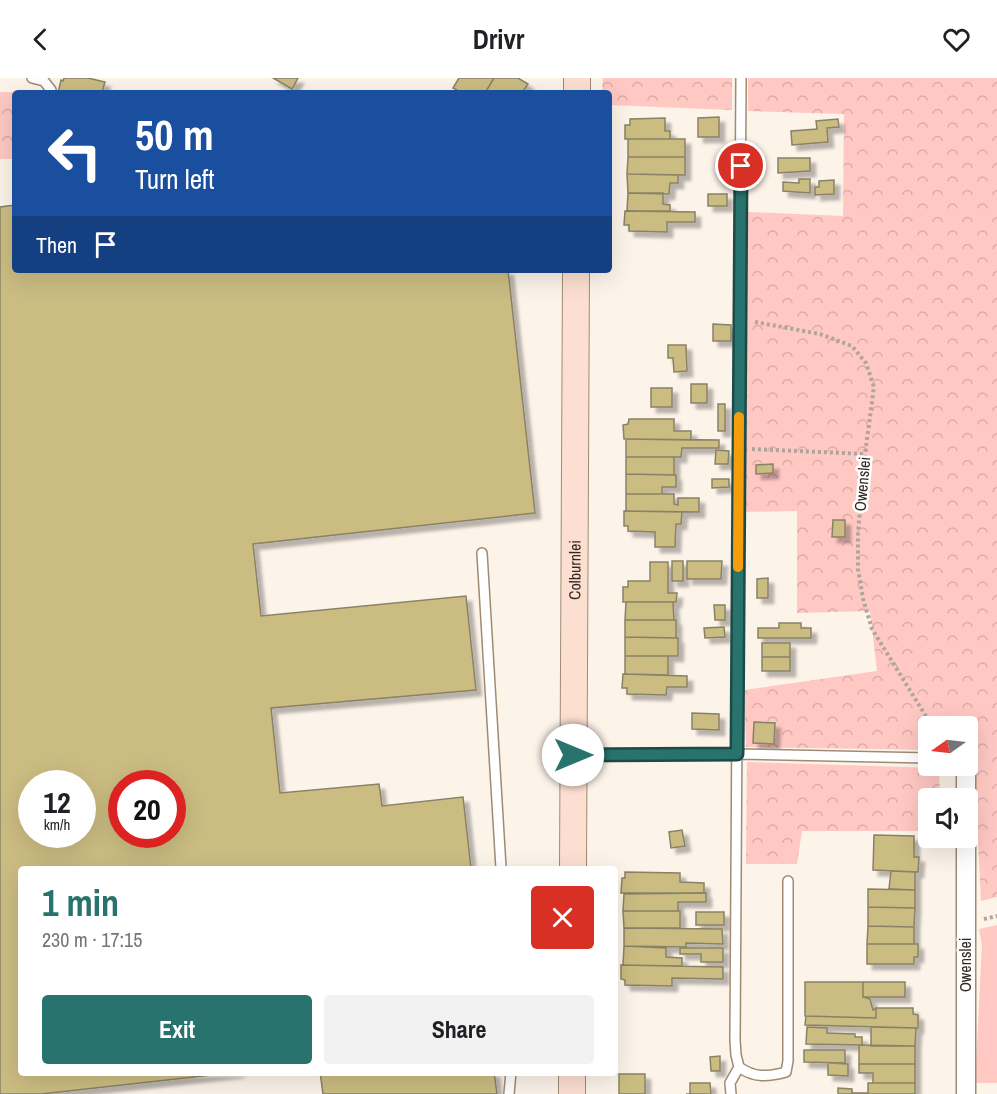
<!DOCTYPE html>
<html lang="en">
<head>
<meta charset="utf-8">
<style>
  body { margin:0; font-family:"Archivo Narrow",sans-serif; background:#f2f2f2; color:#202124; height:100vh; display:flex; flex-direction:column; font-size:22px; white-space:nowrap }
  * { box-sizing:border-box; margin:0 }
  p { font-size:20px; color:#757577 }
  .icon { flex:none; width:33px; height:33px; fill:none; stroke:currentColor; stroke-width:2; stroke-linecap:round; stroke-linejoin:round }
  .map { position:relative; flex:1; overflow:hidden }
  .drawer { position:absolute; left:18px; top:788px; width:600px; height:210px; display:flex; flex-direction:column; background:#fff; border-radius:6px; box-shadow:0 6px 24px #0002 }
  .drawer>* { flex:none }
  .top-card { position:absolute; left:12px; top:12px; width:600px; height:183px; border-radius:6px; box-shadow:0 6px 24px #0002; background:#1a4fa0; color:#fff; overflow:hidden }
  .needle { width:39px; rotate:256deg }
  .buttons { position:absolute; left:918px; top:638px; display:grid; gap:12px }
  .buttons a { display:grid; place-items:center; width:60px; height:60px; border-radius:6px; background:#fff; box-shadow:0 6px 24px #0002; font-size:30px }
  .speed { position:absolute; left:18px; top:692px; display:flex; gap:12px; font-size:30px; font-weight:700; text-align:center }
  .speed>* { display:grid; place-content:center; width:78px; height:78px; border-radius:50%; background:#fff; box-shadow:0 6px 24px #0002; line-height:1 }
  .speed small { font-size:15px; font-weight:400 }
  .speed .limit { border:9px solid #d22; background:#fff; color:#111 }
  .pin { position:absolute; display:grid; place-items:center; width:51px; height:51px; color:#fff; margin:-26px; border:3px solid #fff; border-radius:50%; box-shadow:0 2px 6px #0007 }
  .me { position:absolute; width:66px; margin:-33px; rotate:90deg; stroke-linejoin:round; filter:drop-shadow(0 0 4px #0008) }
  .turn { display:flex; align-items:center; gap:21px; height:126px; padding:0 24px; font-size:27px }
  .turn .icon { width:78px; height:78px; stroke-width:2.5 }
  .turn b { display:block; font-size:42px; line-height:51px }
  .then { display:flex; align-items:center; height:57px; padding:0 24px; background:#0003; gap:12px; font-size:22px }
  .round { display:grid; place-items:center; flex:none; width:63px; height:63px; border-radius:6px; background:#f2f2f2 }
  .headline { display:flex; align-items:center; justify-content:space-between; height:102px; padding:0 24px }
  h1 { font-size:36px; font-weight:800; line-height:45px; color:#29736f }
  .action { display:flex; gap:12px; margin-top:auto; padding:12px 24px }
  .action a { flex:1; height:69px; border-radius:6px; background:#29736f; color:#fff; font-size:24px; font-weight:800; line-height:69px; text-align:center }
  .action a+a { background:#f2f2f2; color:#202124 }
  header { display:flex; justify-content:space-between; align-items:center; height:78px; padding:0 24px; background:#fff; font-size:27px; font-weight:800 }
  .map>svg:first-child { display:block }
  .grass { fill:#ffc8c3 }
  .forest { fill:url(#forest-crowns) }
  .building { fill:#cbbc82; stroke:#898266; stroke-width:1.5; fill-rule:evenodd; filter:url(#shadow) }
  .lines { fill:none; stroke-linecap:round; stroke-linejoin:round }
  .lane-casing { stroke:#9f8b73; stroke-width:12 }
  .street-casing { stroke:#9f8b73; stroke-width:21 }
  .secondary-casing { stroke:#9f8b73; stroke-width:28 }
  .path { stroke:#aea59b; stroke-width:4; stroke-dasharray:3 3; stroke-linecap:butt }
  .lane { stroke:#fff; stroke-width:9 }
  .street { stroke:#fff; stroke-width:18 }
  .secondary { stroke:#fcdfd0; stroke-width:26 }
  .route-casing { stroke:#1b4b48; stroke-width:15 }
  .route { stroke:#29736f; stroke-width:10 }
  .slow { stroke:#f59e0b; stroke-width:10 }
  .labels { text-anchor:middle; stroke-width:5; stroke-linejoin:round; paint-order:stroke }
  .street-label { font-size:16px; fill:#30281e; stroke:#fff }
</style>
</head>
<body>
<header><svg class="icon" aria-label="back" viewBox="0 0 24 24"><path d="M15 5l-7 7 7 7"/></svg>Drivr<svg class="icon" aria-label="heart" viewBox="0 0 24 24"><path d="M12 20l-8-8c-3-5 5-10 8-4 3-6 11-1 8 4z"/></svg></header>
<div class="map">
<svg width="997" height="1016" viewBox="0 0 997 1016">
  <defs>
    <pattern id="forest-crowns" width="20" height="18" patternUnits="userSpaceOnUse" patternTransform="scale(1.5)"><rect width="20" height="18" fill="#ffc8c3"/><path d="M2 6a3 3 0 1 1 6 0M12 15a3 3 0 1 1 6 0" fill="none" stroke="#dbaca7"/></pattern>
    <filter id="shadow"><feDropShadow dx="5.5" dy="5.5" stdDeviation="1.5" flood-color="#0004"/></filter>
  </defs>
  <rect width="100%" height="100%" fill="#fcf3e9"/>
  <path class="grass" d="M997,847V1005H975L982,867L979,851Z"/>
  <path class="forest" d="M603,0H732V32L609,27V15H602Z
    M748,0H997V819L981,823L974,681L968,679V648H928V672L746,669L744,612L877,593L870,533L797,535V433L744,434L748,134L843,138L844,36L748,33Z
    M0,14L43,15H15V81H0Z
    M747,684L939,690L940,720H928V753H802L797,786H746Z"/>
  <path class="building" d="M64,0H88L105,4L102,14L58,15L61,2L63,3Z
    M273,0H298L292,11Z
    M459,0H494L485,15H462L453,10Z
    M494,0H518L528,6L522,15H485Z
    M719,39V59H698V40Z
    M665,40V53H670V61H625V47H630V41Z
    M838,41L839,49L827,50L828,64L792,67L791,53L817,51L816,43Z
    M628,61H685V79H628Z
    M628,79H685V97L627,96Z
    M778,80H810V93L778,95Z
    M627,96L678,97V105H670L669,116L628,115Z
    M799,101H810V115L783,113V104L799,105Z
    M834,102V116L815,117V109H819V103Z
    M628,115H663V126L670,127V133H627Z
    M708,116H727V128H708Z
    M15,127V192H508L535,435L253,466L261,538L466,518L476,612L271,630L280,715L379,706L382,728L463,719L471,790H21V994H239L41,1016H0V129ZM32,705H82V756H32ZM122,705H172V756H122Z
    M625,133L695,134V144H667V154L629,153V147H624Z
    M713,246L731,247V263H713Z
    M668,267H686L687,293L674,294L673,280H668Z
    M691,306H707V325H691Z
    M651,310H672V329H651Z
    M718,326H725V353H718Z
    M629,341H674V353H691V362L624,361L623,347L628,346Z
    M626,361L719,362V370H682L681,379H626Z
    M716,372L729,373L728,386H715Z
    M626,379H674V397L626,396Z
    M773,386V395L756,396V387Z
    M626,396L676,397V409H662V416H626Z
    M712,401H729V409L712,410Z
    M626,416H674V426L678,427V420H699V434L626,433Z
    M624,433L682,434L681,446H676L675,469H655V454L628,453V448H624Z
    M833,442H845V459H832Z
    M672,483H683V503H672Z
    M687,483H722L721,501H687Z
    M650,484H668V515H677L676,524H623V509H628V503H650Z
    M768,500V520H757V501Z
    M626,524H673L674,542H625Z
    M714,527H725V542H715Z
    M625,542H676V560L625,559Z
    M779,545H801V550H811V560H758V550H779Z
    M724,549L725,559L705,560L704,550Z
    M625,559L678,560V578H625Z
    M762,565H790V579H762Z
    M625,578H668V597L625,596Z
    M762,579H790V593H762Z
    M623,596L687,598V609H667L666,617L627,616V610H622Z
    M692,635L719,636V652L692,651Z
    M754,644L775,645L774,666L753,665Z
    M682,752L685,768L671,770L669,754Z
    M874,757L914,758V779H919L918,794L873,792Z
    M891,793L915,794V812L889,811Z
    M625,794L680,795V804L704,805V815H621L622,800H625Z
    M868,811L915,812V830L868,829Z
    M706,815V824H678V833H623L624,816Z
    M868,829L915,830L914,849L868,848Z
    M623,833H680V850H624Z
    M696,834H724V847H696Z
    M868,848L914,849V866H867Z
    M624,850L722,851L723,866L686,865V869L624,868Z
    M867,866H918V879H914V886H867Z
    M624,868L666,870V879L682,880V888L623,887Z
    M680,870H723V884H701V876H680Z
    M621,887L723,889V901L672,900V908L625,907V902L621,901Z
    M805,904H863V919L870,921L873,932L876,930V940L805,938Z
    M863,904H905V919H863Z
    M876,930H913V936L918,937V950L805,947L806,938L876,940Z
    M807,949L827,950V955L855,956V959H862V967L806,966Z
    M871,949L916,950L915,968H871Z
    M859,967L915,968V986H859Z
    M804,972H845V985L804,984Z
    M720,978V993H711L710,979Z
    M828,985L848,986V998L828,997Z
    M859,986H915V1005H873V995H859Z
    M320,994H494L497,1016H323Z
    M619,996H645V1016H619Z
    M690,1005H710L711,1016H686H690Z
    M868,1005H915V1016H838V1010L852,1011V1015H868Z"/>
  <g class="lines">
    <defs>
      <path id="lane" d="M32,0L44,3L51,12
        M482,475L501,790
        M575,677L737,676L928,680
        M739,989C754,1000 768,999 786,994L788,983V803
        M509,1016L511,994
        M731,1016L730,1005L739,989L736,977L735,962L741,0"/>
      <path id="street" d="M963,687L966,694V720
        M966,1016V759"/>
      <g id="secondary">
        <path d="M577,15V0"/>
        <path id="s1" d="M573,790L576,192"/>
        <path d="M572,1016V994"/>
      </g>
    </defs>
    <use href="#lane" class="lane-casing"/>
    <use href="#street" class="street-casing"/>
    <use href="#secondary" class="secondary-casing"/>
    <path class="path" d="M755,244L820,256L852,268L866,285L874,309L865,376L858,454V491L863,521L872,551L932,648
      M752,371L865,376
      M984,841L997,838"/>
    <use href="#lane" class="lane"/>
    <use href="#street" class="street"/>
    <use href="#secondary" class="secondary"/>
  </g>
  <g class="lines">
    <defs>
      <path id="route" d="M573,677L737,676L741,88"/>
    </defs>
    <use href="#route" class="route-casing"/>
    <use href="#route" class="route"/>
    <path class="slow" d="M738,489L739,339"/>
  </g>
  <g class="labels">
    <g class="street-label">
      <text transform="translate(862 406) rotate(-85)" y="6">Owenslei</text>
      <text dy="6" stroke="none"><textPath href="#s1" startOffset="298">Colburnlei</textPath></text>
      <text transform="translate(965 887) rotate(-90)" y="6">Owenslei</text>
    </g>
  </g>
</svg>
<div class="buttons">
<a><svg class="needle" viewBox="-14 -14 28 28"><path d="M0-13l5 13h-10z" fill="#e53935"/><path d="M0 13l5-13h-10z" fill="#757577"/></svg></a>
<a><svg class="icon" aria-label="sound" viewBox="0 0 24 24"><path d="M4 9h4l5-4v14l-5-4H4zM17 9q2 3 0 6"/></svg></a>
</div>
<div class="speed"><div>12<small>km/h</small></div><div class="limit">20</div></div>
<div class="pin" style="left:741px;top:88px;background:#d93025"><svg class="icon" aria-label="arrive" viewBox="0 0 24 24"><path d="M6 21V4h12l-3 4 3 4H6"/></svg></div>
<svg class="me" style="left:573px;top:677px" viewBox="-20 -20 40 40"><circle r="19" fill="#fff"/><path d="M0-13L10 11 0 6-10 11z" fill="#29736f"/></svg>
<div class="top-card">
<div class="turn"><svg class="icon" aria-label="left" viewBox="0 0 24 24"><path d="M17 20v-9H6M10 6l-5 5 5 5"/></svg><div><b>50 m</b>Turn left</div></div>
<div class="then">Then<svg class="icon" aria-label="arrive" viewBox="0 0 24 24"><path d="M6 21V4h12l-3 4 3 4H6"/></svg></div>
</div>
<section class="drawer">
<div class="headline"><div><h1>1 min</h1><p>230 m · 17:15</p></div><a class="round" style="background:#d93025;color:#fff"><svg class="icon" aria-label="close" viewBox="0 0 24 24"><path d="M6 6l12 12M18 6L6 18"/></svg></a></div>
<div class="action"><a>Exit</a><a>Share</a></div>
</section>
</div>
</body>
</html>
